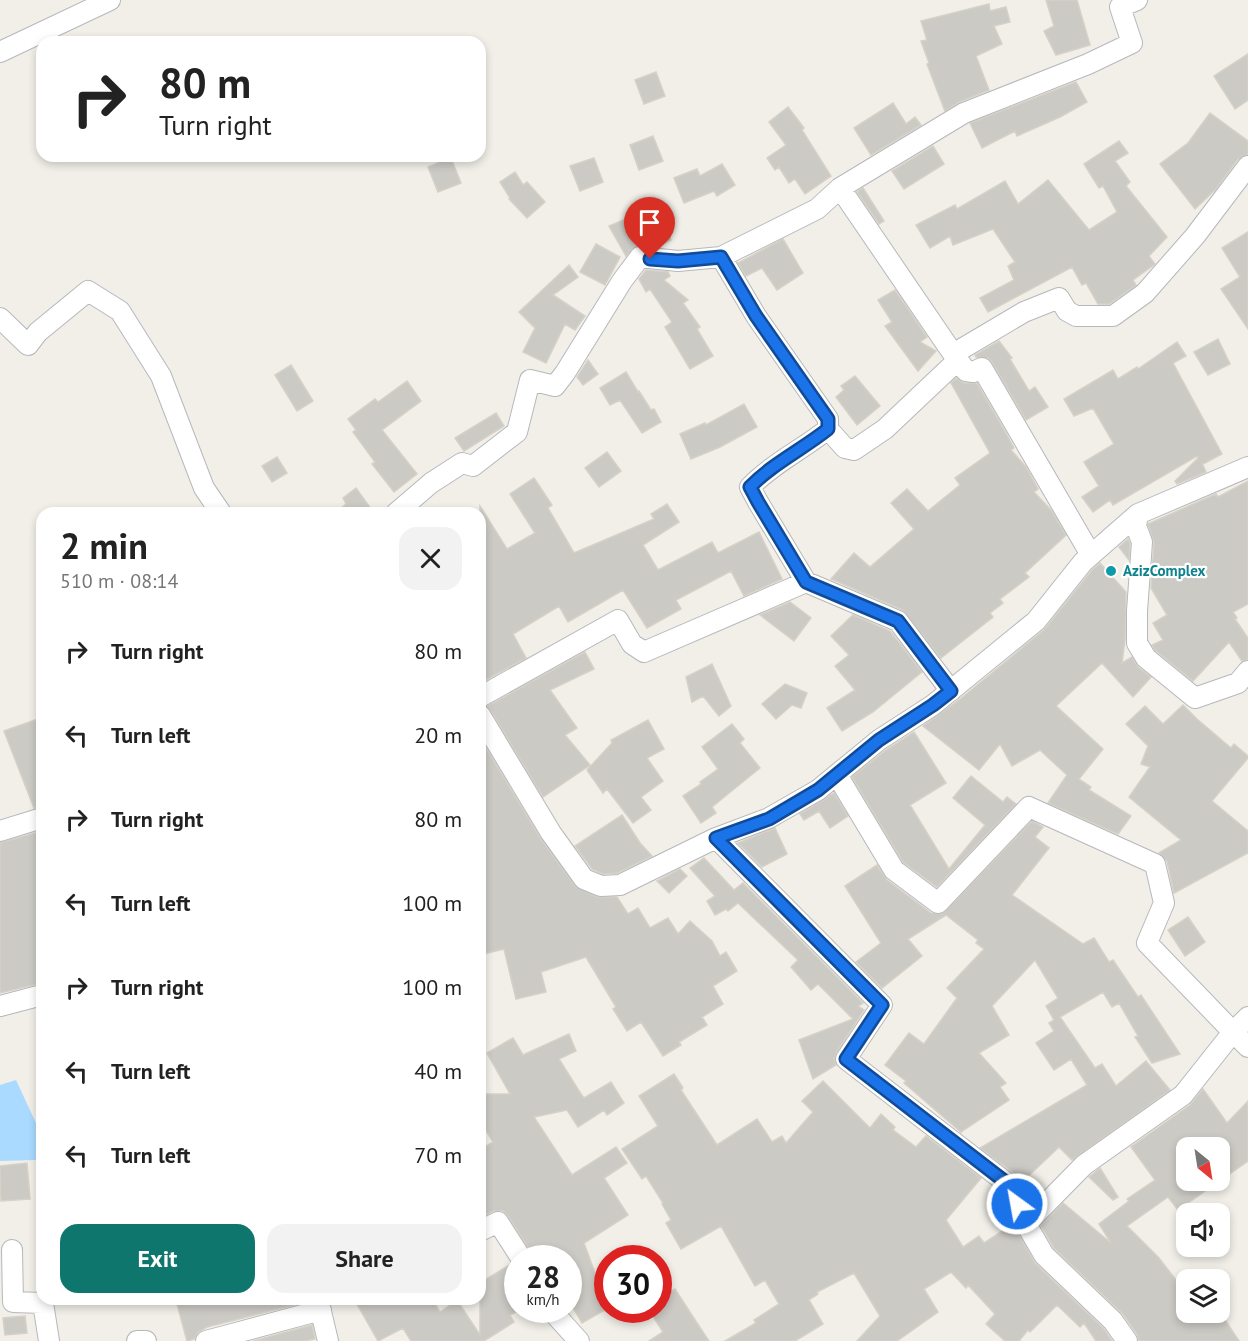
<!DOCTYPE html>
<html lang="en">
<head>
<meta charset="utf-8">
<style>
  body { margin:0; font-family:"PT Sans",sans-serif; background:#f2f2f2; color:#222; height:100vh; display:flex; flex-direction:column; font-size:22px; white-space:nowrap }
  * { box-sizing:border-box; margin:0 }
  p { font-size:20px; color:#767676 }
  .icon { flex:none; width:33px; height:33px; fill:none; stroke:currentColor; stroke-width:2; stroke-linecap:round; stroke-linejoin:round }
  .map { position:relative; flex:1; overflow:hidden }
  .details { position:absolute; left:36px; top:507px; width:450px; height:798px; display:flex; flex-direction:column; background:#fff; border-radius:18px; box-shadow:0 3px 9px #0003 }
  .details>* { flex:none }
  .hud { position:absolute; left:36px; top:36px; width:450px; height:126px; border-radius:18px; box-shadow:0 3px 9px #0003; background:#fff; color:#222; overflow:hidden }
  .needle { width:39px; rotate:150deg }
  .fabs { position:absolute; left:1176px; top:1137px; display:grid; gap:12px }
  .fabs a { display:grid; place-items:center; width:54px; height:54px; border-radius:12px; background:#fff; box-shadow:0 3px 9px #0003; font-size:30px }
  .speed { position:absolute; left:504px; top:1245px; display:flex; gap:12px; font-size:30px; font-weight:700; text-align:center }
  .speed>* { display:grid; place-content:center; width:78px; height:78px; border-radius:50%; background:#fff; box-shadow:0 3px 9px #0003; line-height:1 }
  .speed small { font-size:15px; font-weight:400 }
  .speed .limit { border:9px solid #d22; background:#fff; color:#111 }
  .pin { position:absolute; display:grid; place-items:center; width:51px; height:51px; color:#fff; margin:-62px -26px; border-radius:50% 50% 50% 0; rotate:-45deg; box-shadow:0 0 6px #0007 }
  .pin .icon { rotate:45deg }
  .me { position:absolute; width:66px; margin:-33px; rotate:328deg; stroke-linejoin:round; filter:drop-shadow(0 0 4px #0008) }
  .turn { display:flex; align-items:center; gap:21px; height:126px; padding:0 24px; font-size:27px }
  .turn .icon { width:78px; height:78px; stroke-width:2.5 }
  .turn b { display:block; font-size:42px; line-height:51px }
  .round { display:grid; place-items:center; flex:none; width:63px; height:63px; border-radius:18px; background:#f2f2f2 }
  .headline { display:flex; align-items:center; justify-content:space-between; height:102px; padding:0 24px }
  h1 { font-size:36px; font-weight:800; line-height:45px }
  .action { display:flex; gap:12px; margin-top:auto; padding:12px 24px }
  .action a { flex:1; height:69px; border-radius:18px; background:#0f766e; color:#fff; font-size:24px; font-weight:800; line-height:69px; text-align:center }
  .action a+a { background:#f2f2f2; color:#222 }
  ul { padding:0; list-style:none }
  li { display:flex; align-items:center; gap:18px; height:84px; padding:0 24px }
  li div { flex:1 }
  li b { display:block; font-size:22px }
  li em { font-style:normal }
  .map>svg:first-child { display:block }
  .water { fill:#aadaff }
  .building { fill:#cccac5; stroke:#d6d1c6; stroke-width:1.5; fill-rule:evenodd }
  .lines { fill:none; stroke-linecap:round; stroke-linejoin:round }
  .minor-casing { stroke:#b5b8bc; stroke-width:22 }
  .minor { stroke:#fff; stroke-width:20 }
  .route-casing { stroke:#114b97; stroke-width:15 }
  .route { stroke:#1a73e8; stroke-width:10 }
  .culture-dot { fill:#0f9aa8; stroke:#fff; stroke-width:2 }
  .labels { text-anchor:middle; stroke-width:4.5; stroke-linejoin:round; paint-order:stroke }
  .culture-label { font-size:15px; font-weight:bold; fill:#0d838f; stroke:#fff; text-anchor:start }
</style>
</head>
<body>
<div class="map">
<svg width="1248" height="1341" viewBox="0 0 1248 1341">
  <rect width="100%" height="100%" fill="#f1efe8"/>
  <path class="water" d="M16,1080L41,1134L42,1155L36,1160L0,1161V1085Z"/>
  <path class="building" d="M1046,0H1077L1090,45L1056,55L1044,31L1054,26Z
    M989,4L990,11L1006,7L1010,22L994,26L1002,44L976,56L989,90L959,102L945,111L927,64L929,63L921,41L927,40L921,21Z
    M1248,54V100L1235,109L1214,76Z
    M656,72L665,96L644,104L635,80Z
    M1076,82L1087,102L1060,117L1017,136L1015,131L982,148L970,123Z
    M893,103L906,124L915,117L921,125L871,155L854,128Z
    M788,107L804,128L802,130L831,176L805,194L795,179L789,183L779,167L775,170L767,158L786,145L769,122Z
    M1210,113L1248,141V154L1238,159L1215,190L1195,209L1160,164L1188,143Z
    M653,136L663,161L639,170L630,145Z
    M1119,141L1128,153L1115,161L1130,182L1126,186L1167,237L1149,256L1155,264L1133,280L1136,285L1109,304H1098L1086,283L1082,285L1072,267L988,312L980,298L1014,280L1008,266L1015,262L993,229L953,245L950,236L930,248L916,225L955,205L957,209L1005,181L1018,204L1048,180L1089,230L1117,212L1103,186L1099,188L1084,164Z
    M933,146L944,164L904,189L892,171Z
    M451,158L461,183L438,192L428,167Z
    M594,158L603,182L580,191L570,166Z
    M722,164L735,185L717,196L714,191L684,203L674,178L697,169L700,176Z
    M515,172L523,185L527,182L545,202L527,218L509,199L510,198L500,182Z
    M863,188L884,221L879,224L857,192Z
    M656,206L671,240L657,247L636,246L626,256L609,226Z
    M1248,232V329L1221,289L1240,277L1222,248Z
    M783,239L803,273L777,290L762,268L746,276L738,263Z
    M596,244L620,257L605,285L580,272Z
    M569,265L578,277L553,295L585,316L575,330L565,324L546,363L523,352L535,328L519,312Z
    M646,270L668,272L670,276L664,280L688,300L683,303L700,327L697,329L713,356L690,369L665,327L672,322L650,289L646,292L639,279Z
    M895,290L927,337L920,342L936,351L918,371L885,326L892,322L878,300Z
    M1218,339L1230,364L1208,375L1194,352Z
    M999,341L1012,358L1010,359L1029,391L1035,387L1048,407L1026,420L992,362L988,358L976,357L975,355Z
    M1177,342L1186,356L1173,363L1222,454L1203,464L1202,463L1206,472L1177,484L1175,481L1198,458L1197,456L1113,505L1110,500L1093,512L1082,497L1099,486L1084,462L1114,444L1093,408L1074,416L1064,399L1113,370L1118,379L1137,367L1138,369Z
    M588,360L598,374L583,385L577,377Z
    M291,365L313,401L297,411L275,375Z
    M626,372L638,392L639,391L651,410L654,409L661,422L642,433L620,400L610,405L600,388Z
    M855,376L880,406L857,425L836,397L844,390L841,386Z
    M956,378L964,383H977L1006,433L1014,448L1011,450L1026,467L1038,489L1034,492L1051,510L1066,535L1025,573L1029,577L1000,599L1003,603L990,613L993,617L941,658L903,610L831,579L854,553L870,567L914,529L891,503L907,489L928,511L960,485L955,478L990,453L951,383Z
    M407,381L421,401L382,430L417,474L394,492L372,464L375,462L353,432L356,430L348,419L375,399L378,402Z
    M744,404L757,427L720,447L691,459L680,434L705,423L706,425Z
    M496,413L504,426L464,451L455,438Z
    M607,452L621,471L599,487L585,468Z
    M277,457L287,473L272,482L262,466Z
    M534,478L552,505L548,508L574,553L654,519L651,514L667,504L679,522L643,545L658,570L712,542L718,553L759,532L782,579L744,596L731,571L676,600L681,609L647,628L623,590L568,622L559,606L513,634L526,658L480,683V506L507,549L535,533L510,494Z
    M1248,481V604L1233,612L1237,618L1235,619L1248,638V659L1242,661L1229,642L1193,681L1155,650L1152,645L1163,640L1153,623L1167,615L1151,588L1154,542L1148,524L1216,494L1218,497Z
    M356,488L374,513H335L346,504L343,498Z
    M1128,539L1130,544L1129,560L1119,547Z
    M1100,563L1126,592L1125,640L1122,663L1132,657L1138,667L1151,677L1133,697L1102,663L1056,706L1103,749L1079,779L1091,787L1089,790L1131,816L1118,834L1048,803L1067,775L1040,750L1012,766L1000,744L979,770L923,726L959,700L1044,630L1092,570Z
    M790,602L811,618L794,641L760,615Z
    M853,615L890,631L922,672L873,712L842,731L827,708L855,690L835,666L849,655L831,636Z
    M585,652L594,669L550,690L577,728L565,735L590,765L543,797L488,706Z
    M712,664L731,706L719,716L703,696L692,702L686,677Z
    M785,684L807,693L801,708L792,705L776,719L762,704Z
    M1183,705L1197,719L1231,748L1234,744L1248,756V758L1212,801L1248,831V853L1174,893L1167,861L1159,853L1181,840L1129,797L1150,767L1141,764L1148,746L1126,724L1145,706L1163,724Z
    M38,719L42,728V806L34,808L4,731Z
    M648,720L664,749L647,758L663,781L641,797L651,810L633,823L607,789L603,793L587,770L612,743L611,740Z
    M732,724L744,739L740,743L760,768L712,807L716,813L701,823L683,796L701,784L700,782L718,769L702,747Z
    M914,732L946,783L910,805L949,869L985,825L953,798L971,776L1003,802L1007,797L1016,804L937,887L903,862L852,777L886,750Z
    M480,738L541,839L575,886L597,897H617L628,914L638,908L650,928L668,918L678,934L690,921L712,941L720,956L726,952L737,971L713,986L723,1004L702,1017L707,1025L679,1042L681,1045L663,1056L641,1022L627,1031L613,1009L616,1007L586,957L541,972L546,992L516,999L504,949L483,954L480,939Z
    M834,793L848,816L830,828L819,811L804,820L800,814Z
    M622,815L640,843L652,856L617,873L603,874L592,869L575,846Z
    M1032,821L1043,827L1035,837L1049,848L1012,895L1083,944L1094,938L1109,962L1113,960L1138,997L1141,995L1180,1054L1152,1063L1135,1037L1138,1036L1119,1003L1112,1007L1103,992L1060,1017L1095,1068L1102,1064L1116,1086L1146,1061L1170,1090L1072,1160L1059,1147L1021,1183L1015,1174L980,1148L1087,1085L1071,1059L1054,1070L1036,1043L1054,1031L1049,1023L1054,1020L1046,1006L1058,998L1035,960L992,1006L1009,1035L979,1053L1006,1083L1000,1087L1009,1100L961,1132L962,1133L904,1083L906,1081L885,1065L909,1033L924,1044L957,998L947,988L984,949L976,943L978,940L946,915L908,939L922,956L882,988L856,962L881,943L845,886L877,865L887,880L931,913L942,914Z
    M775,828L787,854L762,867L738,843Z
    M42,831V983L0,993V843Z
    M704,858L734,890L743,883L863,1003L858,1006L864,1010L836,1053L834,1059L836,1065L813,1079L799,1040L853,1019L818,984L811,990L791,967L798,960L738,903L728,911L726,909L715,915L707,901L715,896L690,868Z
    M680,869L687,876L669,893L657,881Z
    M1188,917L1205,942L1185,956L1168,930Z
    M569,1034L576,1051L559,1059L581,1094L584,1098L611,1082L624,1103L607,1115L604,1110L578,1127L567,1110L534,1117L572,1175L616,1147L627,1163L604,1178L628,1215L584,1243L598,1281L608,1275V1308L582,1323L568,1299V1258H533L531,1252L508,1216L503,1211H493L480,1218V1150L493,1142L480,1121V1094H510L487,1053L513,1038L523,1055Z
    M674,1074L683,1088L681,1090L717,1145L757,1119L772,1142L782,1136L786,1143L813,1112L802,1101L823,1081L870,1128L881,1114L895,1127L893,1130L916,1147L926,1136L981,1178L946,1220L963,1247L979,1236L984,1243L1013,1224L1035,1263L1104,1329L1112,1341H1096L1084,1323L1080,1327L1057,1305L1030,1332L1028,1330L1019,1341H1005L986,1324L995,1314L968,1285L966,1288L951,1272L924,1289L938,1312L897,1341H857L880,1316L854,1273L817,1292L818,1294L809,1300L823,1324L795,1341H725L756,1323L754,1320L779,1304L765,1280L755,1286L721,1226L681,1249L666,1223L671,1220L662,1204L663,1203L646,1176L642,1179L622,1149L658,1126L639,1096Z
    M1203,1089L1227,1123L1248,1101V1161L1178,1210L1168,1197L1127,1226L1159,1258L1186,1293V1312H1220L1239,1341H1139L1137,1334L1123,1314L1054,1248L1041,1226L1063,1203L1111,1243L1099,1224L1129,1201L1127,1199L1155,1180L1131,1147L1190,1105ZM1186,1148H1220V1180H1186Z
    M27,1163L30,1199L1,1201L0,1166Z
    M1100,1168L1118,1197L1113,1200L1089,1177Z
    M511,1264L518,1269V1311L510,1315L514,1322L484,1341H411L403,1328L378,1341L357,1304L366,1299H432L440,1312L457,1300L480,1335V1283Z
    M675,1289L697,1323L709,1341H649L663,1332L649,1310H658V1299Z
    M193,1299H200L201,1304L224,1299H306V1302L207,1327L198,1332L194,1339L187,1341L177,1304Z
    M25,1316L27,1333L5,1335L3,1318Z
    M312,1325L315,1339L304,1341H253Z"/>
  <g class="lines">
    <defs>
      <path id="minor" d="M0,52L110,0
        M840,188L949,348L966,371L973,372L982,368L1091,555
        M721,257L756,316L828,419V429C803,449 772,464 750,487L758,502L806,582
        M0,318L28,345L38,332L88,291L120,311L161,376L204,488L221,513
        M953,354L1024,312L1059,298L1067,311L1076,316H1113L1145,293L1195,236L1248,166
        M828,429L845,448L854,450L885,429L958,360
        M396,513L431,483L462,463L473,466L517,432L530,380L555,386L565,373L622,281L640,257L678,261L721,257L817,209L840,188L964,113L1088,64L1132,43L1120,7L1137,0
        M1138,514L1136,526L1142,542L1137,611V643L1146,658L1195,698L1238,683L1248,671
        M480,697L618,620L632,644L644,652L806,582L898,621L951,691
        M480,715L551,833L584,879L601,886L620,885L716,838L769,818L818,790L879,740L933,705L1036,621L1083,562L1138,514L1248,467
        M837,775L894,870L938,903L1029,807L1155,864L1164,903L1147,943L1233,1032L1248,1017
        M0,831L42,818
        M716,838L882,1005L846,1059L1008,1184L1026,1224L1044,1255L1113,1321L1127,1341
        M0,1006L42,995
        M1026,1224L1084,1165L1183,1095L1233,1032L1248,1047
        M480,1231L498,1222L521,1258
        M12,1250L13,1302L43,1303L49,1341
        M318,1299L328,1341
        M551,1310L579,1341
        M137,1341H146
        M206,1341L321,1310"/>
    </defs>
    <use href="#minor" class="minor-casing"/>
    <use href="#minor" class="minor"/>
  </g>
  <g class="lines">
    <defs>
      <path id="route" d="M650,259L678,261L721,257L756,316L828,419V429C803,449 772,464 750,487L758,502L806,582L898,621L951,691L933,705L879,740L818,790L769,819L716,838L882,1005L846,1059L1008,1184L1017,1204"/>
    </defs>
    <use href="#route" class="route-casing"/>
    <use href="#route" class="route"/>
  </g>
  <circle class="culture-dot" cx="1111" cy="571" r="6"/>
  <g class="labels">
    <g class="culture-label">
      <text x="1123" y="576">AzizComplex</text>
    </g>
  </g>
</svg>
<div class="fabs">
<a><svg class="needle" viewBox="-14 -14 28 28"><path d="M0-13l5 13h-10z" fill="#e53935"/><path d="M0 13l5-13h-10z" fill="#767676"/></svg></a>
<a><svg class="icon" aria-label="sound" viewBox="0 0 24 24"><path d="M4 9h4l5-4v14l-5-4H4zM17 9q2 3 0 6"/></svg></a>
<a><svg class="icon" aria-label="layers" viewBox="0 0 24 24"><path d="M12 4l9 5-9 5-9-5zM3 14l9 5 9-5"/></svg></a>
</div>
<div class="speed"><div>28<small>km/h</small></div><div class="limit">30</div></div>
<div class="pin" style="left:650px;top:259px;background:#d93025"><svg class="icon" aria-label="arrive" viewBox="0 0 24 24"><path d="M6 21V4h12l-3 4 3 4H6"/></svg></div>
<svg class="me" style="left:1017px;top:1204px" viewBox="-20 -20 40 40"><circle r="17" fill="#1a73e8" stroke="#fff" stroke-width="3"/><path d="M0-11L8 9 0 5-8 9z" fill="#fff"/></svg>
<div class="hud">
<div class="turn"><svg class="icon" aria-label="right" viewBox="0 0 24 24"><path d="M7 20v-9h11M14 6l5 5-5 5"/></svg><div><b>80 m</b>Turn right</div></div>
</div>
<section class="details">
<div class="headline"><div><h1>2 min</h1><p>510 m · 08:14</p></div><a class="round"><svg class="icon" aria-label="close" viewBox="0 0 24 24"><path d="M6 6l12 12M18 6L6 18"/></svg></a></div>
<ul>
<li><svg class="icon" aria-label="right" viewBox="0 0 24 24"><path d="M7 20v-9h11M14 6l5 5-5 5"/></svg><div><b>Turn right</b></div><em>80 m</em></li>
<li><svg class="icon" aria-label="left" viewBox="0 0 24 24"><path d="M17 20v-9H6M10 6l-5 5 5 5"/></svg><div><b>Turn left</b></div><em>20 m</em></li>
<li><svg class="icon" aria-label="right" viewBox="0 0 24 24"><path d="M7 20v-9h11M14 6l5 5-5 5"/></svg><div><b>Turn right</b></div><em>80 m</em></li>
<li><svg class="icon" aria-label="left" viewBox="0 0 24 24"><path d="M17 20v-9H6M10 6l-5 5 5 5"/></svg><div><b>Turn left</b></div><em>100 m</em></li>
<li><svg class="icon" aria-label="right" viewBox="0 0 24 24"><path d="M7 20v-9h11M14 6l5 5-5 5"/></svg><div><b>Turn right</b></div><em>100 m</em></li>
<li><svg class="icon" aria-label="left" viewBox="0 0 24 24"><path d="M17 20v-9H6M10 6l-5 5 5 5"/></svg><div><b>Turn left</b></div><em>40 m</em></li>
<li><svg class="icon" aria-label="left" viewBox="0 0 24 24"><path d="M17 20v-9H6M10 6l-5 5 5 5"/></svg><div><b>Turn left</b></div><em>70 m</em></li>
</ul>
<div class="action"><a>Exit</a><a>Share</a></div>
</section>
</div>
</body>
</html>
